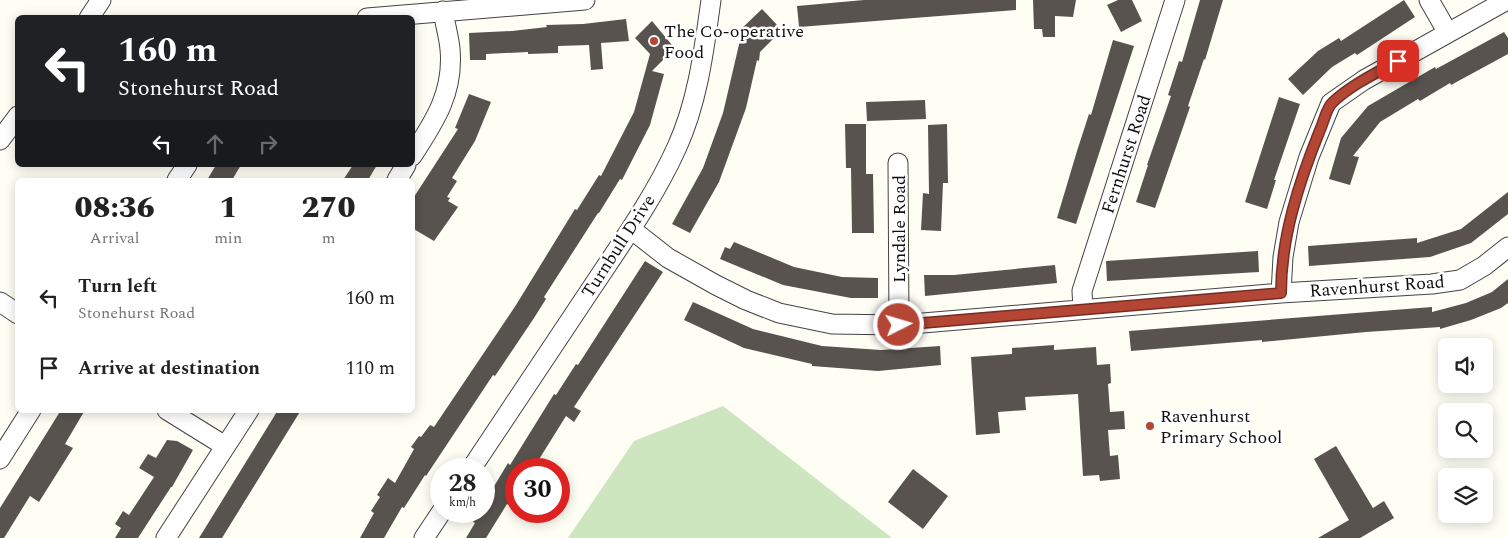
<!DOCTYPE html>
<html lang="en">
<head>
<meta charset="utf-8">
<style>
  body { margin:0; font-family:Spectral,serif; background:#f6f6f6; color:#222; height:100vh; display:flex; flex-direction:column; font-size:19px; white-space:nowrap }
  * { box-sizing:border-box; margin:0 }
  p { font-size:16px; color:#767676 }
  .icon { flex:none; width:28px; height:28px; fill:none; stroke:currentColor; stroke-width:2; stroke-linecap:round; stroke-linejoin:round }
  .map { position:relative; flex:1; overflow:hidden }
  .drawer { position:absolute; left:15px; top:178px; width:400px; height:235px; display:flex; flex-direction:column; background:#fff; border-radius:8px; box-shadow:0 2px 12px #0003 }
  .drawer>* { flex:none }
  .guide { position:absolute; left:15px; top:15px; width:400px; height:152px; border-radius:8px; box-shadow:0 2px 12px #0003; background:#202124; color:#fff; overflow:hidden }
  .controls { position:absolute; left:1438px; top:338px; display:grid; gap:10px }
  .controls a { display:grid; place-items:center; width:55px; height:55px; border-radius:8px; background:#fff; box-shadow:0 2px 12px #0003; font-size:25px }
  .speed { position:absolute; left:430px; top:458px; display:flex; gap:10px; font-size:25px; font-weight:700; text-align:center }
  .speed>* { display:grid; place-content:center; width:65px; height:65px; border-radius:50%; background:#fff; box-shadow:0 2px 12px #0003; line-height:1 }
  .speed small { font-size:12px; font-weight:400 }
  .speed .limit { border:8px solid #d22; background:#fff; color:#111 }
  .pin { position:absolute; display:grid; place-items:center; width:42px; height:42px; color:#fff; margin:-21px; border-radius:10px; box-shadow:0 2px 8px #0006 }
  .me { position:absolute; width:55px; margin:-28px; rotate:85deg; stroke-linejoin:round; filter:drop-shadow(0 0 4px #0008) }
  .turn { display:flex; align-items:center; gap:18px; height:105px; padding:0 20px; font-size:22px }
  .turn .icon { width:65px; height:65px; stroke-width:2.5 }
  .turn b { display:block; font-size:35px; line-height:42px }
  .lanes { display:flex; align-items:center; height:48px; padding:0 20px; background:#0003; justify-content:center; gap:25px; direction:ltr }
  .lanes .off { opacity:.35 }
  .eta { display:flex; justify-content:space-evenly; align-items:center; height:85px; text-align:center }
  .eta b { font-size:30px; font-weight:800; line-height:35px }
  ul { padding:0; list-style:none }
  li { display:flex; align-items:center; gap:15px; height:70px; padding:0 20px }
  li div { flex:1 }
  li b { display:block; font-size:19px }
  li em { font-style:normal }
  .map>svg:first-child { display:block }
  .green { fill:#cde6c0 }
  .building { fill:#58534e }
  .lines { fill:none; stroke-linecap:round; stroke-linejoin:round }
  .minor-casing { stroke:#434343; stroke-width:21 }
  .minor { stroke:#fff; stroke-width:19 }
  .route-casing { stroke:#752e22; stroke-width:12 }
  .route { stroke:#b44635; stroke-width:9 }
  .poi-dot { fill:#b44635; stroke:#fff; stroke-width:2 }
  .labels { text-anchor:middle; stroke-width:5; stroke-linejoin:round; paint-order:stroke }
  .poi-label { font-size:18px; fill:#101010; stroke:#fff; text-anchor:start }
  .street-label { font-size:18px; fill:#101010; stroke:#fff }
</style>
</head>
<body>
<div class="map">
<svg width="1508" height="538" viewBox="0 0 1508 538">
  <rect width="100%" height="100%" fill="#fefef5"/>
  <path class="green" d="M723,406L892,538H568L634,441Z"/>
  <path class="building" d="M864,0H1016V10L799,27L797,6Z
    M1033,0H1076L1073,17L1055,16V37H1043L1042,29H1034Z
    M1118,0H1132L1142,21L1121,32L1107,5Z
    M1200,0H1223L1205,60L1204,59L1188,106L1190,107L1155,208L1136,202L1148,165H1147L1171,96L1168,95L1179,61L1182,62Z
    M1404,0L1415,17L1357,55L1355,53L1332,67L1303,95L1288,79L1318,51L1339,38L1341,41Z
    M762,9L782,30L760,52L759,61L757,60L746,108L719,182L690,233L672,224L703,168L723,113L741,36L739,31Z
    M626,19L629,41L601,43L603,69L591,70L589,45L558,46V53L528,54V52L486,54V60H470L469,33L512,31L547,27L546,25L583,24Z
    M652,21L672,45L669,49L671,52L652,71L664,74L650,125L622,180L620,179L599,213H598L544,297L546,299L534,318L495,376L493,375L426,476L425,475L404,508L402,507L384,538H360L374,513L371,511L380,497L377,495L388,478L395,483L414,449L411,447L419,436L421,437L430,425L434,427L516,305L575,209L577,210L599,175L601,176L634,112L650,54L635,38Z
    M1504,32L1508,38V54L1451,85L1450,83L1420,101L1418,99L1380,122L1353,156L1359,157L1350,185L1329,179L1341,138L1368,106L1435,67L1436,69Z
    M1113,40L1134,46L1076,224L1057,218L1077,151L1089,114L1091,115Z
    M469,94L491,102L475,141L452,178L457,181L447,197L450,198L448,201L458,207L434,241L412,228V200L458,129L455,128Z
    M1279,97L1300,104L1274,180H1276L1267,209L1245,202Z
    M925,100L926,119L867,121L866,102Z
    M845,124H866V174H873L874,233H852L851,168H846Z
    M947,124L948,183H943L941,231L921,230L923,193L929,194L928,125Z
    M216,165H241L232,180H207Z
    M353,165H377L368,180H343Z
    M1508,192V214L1471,243L1430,257L1309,266L1308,246L1417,238V243L1461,229Z
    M734,242L794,267L842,277L878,278V298H851L783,285L720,259L725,247L730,249Z
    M1258,251L1259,272L1107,281L1106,261Z
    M645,261L663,272L574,407L581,411L574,422L566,416L533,469H516V493L509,505L507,504L486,538H466L475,523L473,522L479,511H484V503L508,463L510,465L554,394L556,395L576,364L578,365Z
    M1055,265L1057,283L925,296L924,275H954Z
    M1508,279V303L1501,308L1471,320L1440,329V327L1366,332L1262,342V340L1131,351L1129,331L1432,307V312L1466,303L1492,292Z
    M693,302L753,329L822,346L881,350L940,346L941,365L878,371L812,366V364L744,348L684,320Z
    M1054,345V350L1096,347L1097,365L1110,364L1111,383L1108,384L1110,412L1124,411L1125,429L1108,430L1110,456L1118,455L1120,479L1100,481L1099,475L1083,476L1078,394L1025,397L1026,410L998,412L1000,433L976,435L971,357L1012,354V348Z
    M61,410H85L65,444L73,448L39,502L30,496L4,538H0V508Z
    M278,410H301L222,538H199Z
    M167,440L177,441L193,450L172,487H171L138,538H115L121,528L115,524L123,511L129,515L154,477L139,468L148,454L156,458Z
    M1336,446L1373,508L1384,501L1394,518L1360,538H1318L1349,520L1314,459Z
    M913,469L948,496L923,529L888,502Z"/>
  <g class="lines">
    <defs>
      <path id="minor" d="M1429,0L1448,33
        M89,18L101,0
        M367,18L585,0
        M0,140L18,116
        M412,156C435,121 454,92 450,49C449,37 445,24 443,11
        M898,163L899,325
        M177,180L187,165
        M397,180L406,165
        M631,229L668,258L716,285L746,300L779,313L832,324L899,325L1281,293L1432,284L1460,280L1484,266L1508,247
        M1281,293L1283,257L1289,222L1309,157L1331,103L1364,80L1507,0
        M0,302L18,314
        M1083,309L1082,291L1175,0
        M167,410L225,446
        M0,459L31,410
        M471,469C511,408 552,347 593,286C623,241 655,196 677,147C698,101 704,50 711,0
        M166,538L249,410
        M424,538L442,511"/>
    </defs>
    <use href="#minor" class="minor-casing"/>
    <use href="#minor" class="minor"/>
  </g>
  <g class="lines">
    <defs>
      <path id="route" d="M899,325L1281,293C1281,237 1299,182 1320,130C1324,122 1326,108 1333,102C1351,85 1376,73 1398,61"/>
    </defs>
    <use href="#route" class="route-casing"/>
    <use href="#route" class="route"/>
  </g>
  <g class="poi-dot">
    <circle cx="654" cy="41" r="5"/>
    <circle cx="1150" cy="426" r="5"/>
  </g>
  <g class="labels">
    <g class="poi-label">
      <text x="664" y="37">The Co-operative<tspan x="664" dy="21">Food</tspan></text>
      <text x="1160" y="422">Ravenhurst<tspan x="1160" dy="21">Primary School</tspan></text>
    </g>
    <g class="street-label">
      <text transform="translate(1126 154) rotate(-72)" y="6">Fernhurst Road</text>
      <text transform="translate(899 229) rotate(-90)" y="6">Lyndale Road</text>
      <text transform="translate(618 246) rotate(-57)" y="6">Turnbull Drive</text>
      <text transform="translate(1377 286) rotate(-4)" y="6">Ravenhurst Road</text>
    </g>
  </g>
</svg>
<div class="controls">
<a><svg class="icon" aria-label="sound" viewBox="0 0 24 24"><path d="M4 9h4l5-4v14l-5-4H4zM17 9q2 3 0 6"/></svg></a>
<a><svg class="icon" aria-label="search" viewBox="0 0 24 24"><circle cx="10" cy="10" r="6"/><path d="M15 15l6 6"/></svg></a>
<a><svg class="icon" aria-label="layers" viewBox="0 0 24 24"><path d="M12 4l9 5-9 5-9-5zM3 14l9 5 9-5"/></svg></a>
</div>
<div class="speed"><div>28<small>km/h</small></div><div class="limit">30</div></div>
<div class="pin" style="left:1398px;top:61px;background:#d93025"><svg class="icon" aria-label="arrive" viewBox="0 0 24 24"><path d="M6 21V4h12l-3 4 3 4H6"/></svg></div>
<svg class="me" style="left:899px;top:325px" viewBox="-20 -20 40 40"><circle r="17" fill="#b44635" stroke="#fff" stroke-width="3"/><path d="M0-11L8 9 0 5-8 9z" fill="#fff"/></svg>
<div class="guide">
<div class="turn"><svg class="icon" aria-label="left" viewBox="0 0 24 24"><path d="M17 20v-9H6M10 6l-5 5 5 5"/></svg><div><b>160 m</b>Stonehurst Road</div></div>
<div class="lanes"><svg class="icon" aria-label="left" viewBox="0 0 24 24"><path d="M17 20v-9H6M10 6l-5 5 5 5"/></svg><svg class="icon off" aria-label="ahead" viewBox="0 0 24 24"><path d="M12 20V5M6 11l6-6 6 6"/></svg><svg class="icon off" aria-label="right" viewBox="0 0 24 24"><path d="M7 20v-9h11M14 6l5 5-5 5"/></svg></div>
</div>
<section class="drawer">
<div class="eta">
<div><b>08:36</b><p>Arrival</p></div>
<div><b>1</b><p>min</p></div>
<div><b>270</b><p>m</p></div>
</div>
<ul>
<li><svg class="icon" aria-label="left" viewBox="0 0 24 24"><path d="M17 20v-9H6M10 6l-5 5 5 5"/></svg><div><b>Turn left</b><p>Stonehurst Road</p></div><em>160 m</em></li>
<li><svg class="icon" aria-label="arrive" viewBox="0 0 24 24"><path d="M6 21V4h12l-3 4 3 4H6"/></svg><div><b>Arrive at destination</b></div><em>110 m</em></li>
</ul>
</section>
</div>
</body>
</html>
